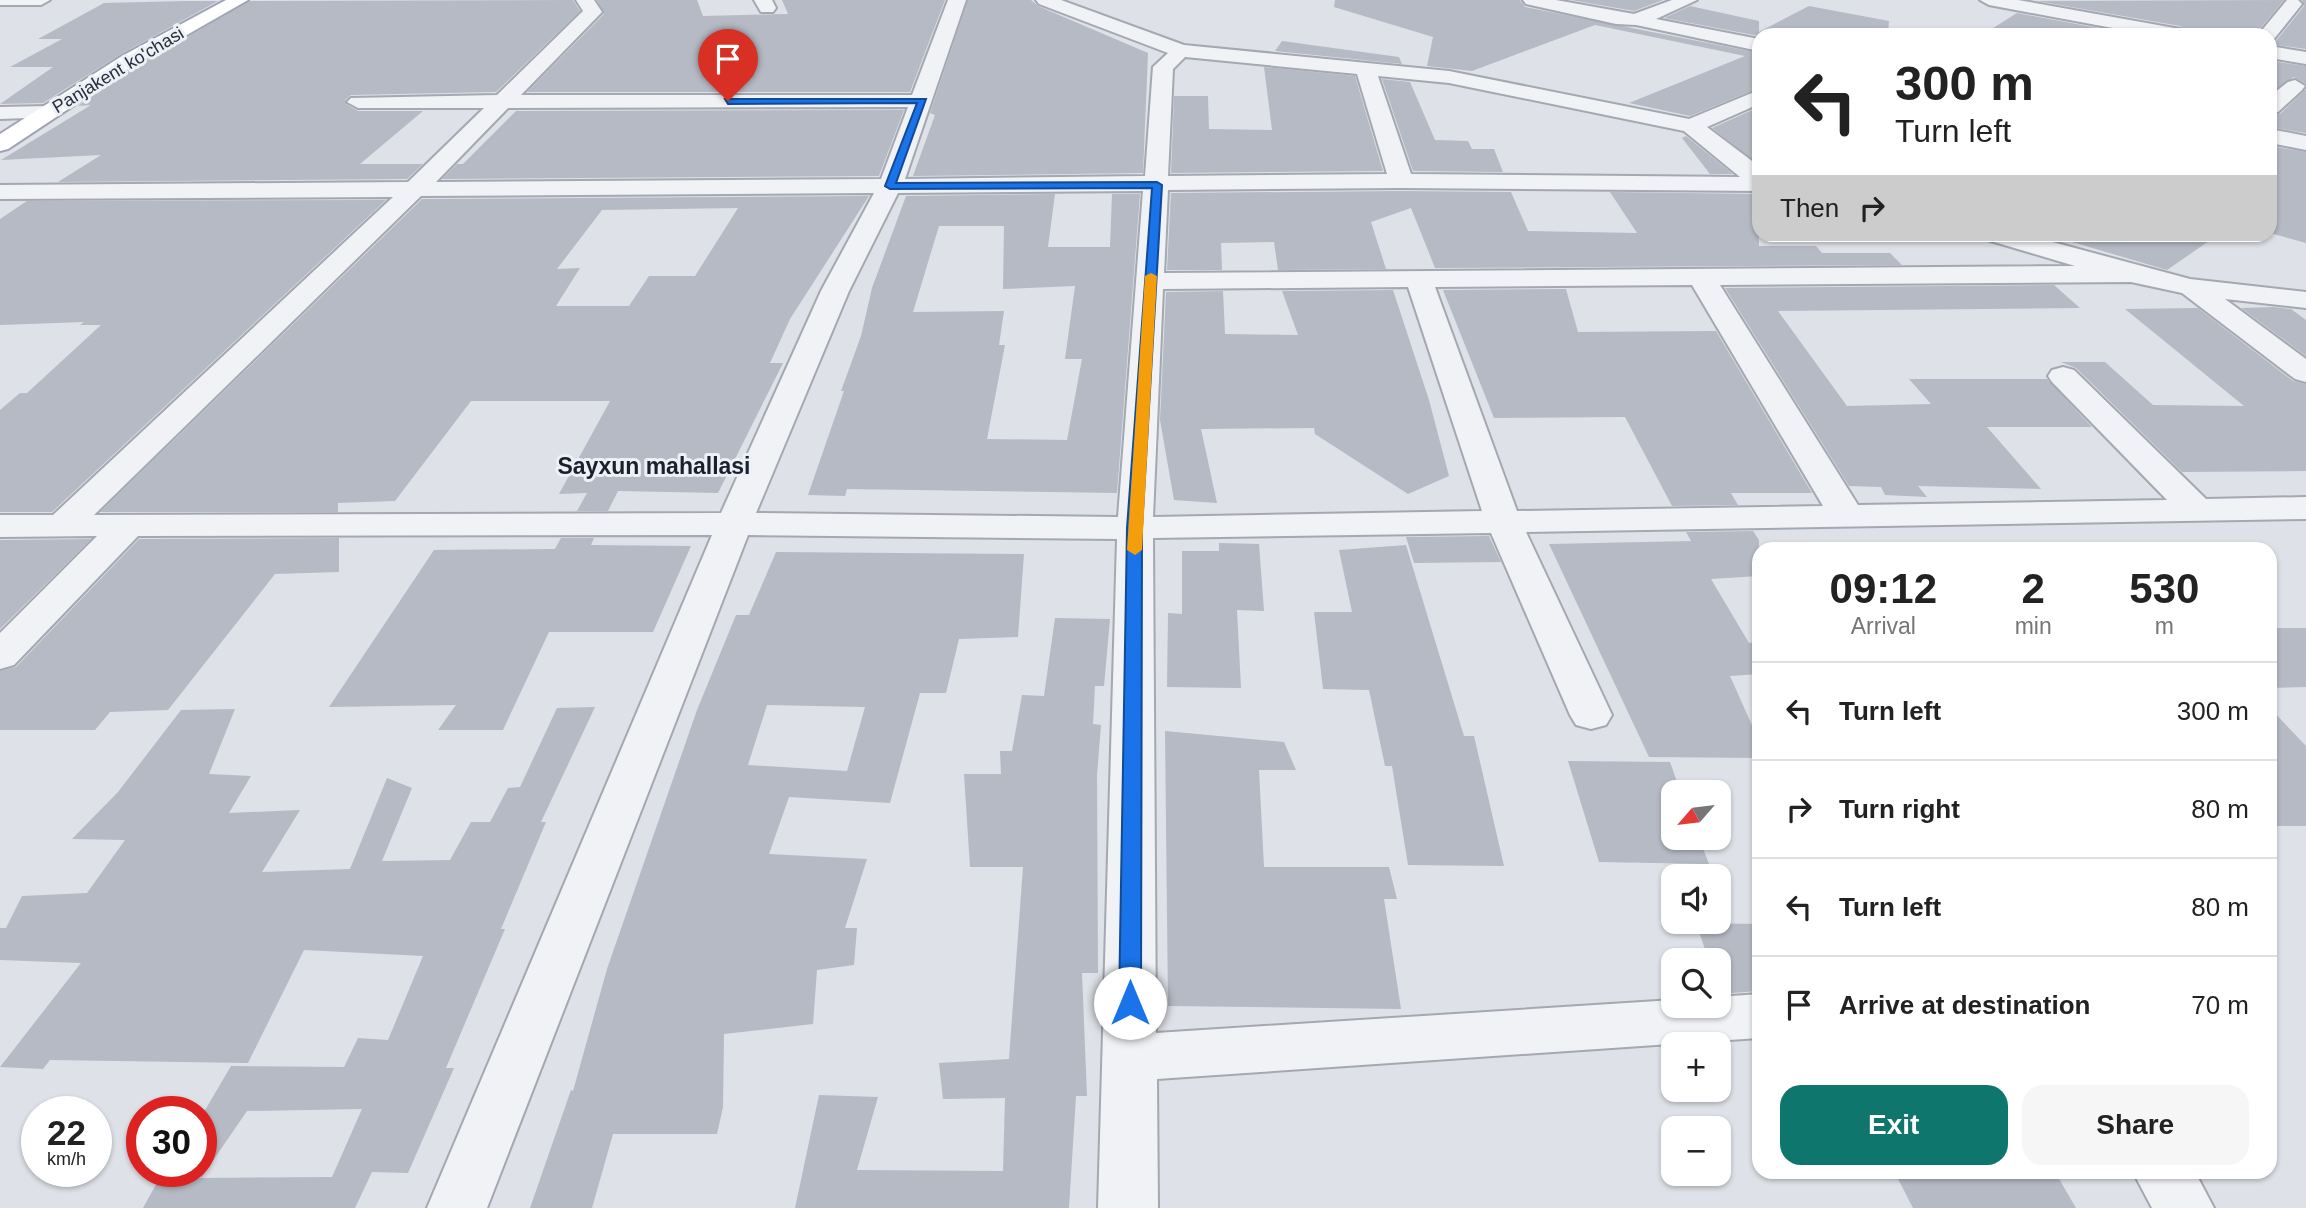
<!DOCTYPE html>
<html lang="en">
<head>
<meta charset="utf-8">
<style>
  body { margin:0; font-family:Helvetica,sans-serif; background:#f6f6f6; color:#222; height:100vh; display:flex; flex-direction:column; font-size:26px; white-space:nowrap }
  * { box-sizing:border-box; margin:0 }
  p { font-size:23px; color:#767676 }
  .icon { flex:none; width:38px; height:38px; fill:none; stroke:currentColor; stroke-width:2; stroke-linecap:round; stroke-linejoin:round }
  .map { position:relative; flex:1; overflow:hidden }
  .panel { position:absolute; left:1752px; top:542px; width:525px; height:637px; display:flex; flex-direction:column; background:#fff; border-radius:21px; box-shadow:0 2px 5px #0004 }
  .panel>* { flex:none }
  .top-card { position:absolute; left:1752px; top:28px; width:525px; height:214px; border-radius:21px; box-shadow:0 2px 5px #0004; background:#fff; color:#222; overflow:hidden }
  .needle { width:46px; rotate:242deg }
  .tools { position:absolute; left:1661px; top:780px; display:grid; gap:14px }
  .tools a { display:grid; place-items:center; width:70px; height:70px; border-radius:14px; background:#fff; box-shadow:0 2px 5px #0004; font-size:35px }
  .speed { position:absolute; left:21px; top:1096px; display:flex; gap:14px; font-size:35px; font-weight:700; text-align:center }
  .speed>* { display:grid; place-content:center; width:91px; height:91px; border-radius:50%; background:#fff; box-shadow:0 2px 5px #0004; line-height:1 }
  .speed small { font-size:18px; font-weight:400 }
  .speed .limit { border:10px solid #d22; background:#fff; color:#111 }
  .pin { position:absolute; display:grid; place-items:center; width:60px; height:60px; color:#fff; margin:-72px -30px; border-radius:50% 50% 50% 0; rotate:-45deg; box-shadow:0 0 7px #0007 }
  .pin .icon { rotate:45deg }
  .me { position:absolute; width:77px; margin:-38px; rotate:0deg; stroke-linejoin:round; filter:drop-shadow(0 0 5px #0008) }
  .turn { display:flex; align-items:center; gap:24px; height:147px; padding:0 28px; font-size:32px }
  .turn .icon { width:91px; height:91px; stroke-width:2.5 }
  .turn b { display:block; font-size:49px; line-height:60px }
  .then { display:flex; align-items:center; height:66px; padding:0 28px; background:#0003; gap:14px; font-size:26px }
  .eta { display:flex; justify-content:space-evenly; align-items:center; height:119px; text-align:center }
  .eta b { font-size:42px; font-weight:700; line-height:49px }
  .action { display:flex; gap:14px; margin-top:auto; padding:14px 28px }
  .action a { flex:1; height:80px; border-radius:21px; background:#0f766e; color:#fff; font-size:28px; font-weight:700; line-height:80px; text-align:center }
  .action a+a { background:#f6f6f6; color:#222 }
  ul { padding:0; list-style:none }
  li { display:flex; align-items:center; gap:21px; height:98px; padding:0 28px; border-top:2px solid #e0e0e0 }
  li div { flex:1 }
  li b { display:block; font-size:26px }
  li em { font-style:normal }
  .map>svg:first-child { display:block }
  .building { fill:#b5bac4; fill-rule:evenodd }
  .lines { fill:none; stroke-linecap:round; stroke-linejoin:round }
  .street-casing { stroke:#a4a8b1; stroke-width:4 }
  .primary-casing { stroke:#9ea5b2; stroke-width:4 }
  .street { fill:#f0f2f5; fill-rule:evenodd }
  .primary { fill:#fff; fill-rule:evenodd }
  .route { fill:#1a73e8; stroke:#114b97; stroke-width:2 }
  .slow { fill:#f59e0b }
  .labels { text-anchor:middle; stroke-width:6; stroke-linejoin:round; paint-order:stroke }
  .far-street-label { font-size:18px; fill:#282e3d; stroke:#edf0f5 }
  .neighbourhood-label { font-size:23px; font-weight:bold; fill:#1a202e; stroke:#edf0f5 }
</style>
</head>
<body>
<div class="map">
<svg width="2306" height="1208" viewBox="0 0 2306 1208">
  <rect width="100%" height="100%" fill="#dee1e7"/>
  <path class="building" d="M573,0L580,11L496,92L351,95L345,100L346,104L358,111H423L360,164H423L407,179L58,182L101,155L1,160L91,105L78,106L137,66L250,1Z
    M597,0H697L703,16L788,14L782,0H945L910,92H527L604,14Z
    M968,0H1031L1038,6L1148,53L1143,173L913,176L935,115L930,113Z
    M1335,0H1520L1525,7L1759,53V88L1690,116L1629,103L1745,56L1595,25L1472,71L1427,66L1433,37L1334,7Z
    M1571,0H1663L1634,11Z
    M2284,0L2255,35H2191L2180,26L2037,1Z
    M2302,0H2306V49L2270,44L2276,41L2304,6Z
    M184,1H218L121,54L43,103L0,104L53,67H10L62,39H38L104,3Z
    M1690,6L1759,21V32L1809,6L1889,21L1888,35L1759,36L1664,18Z
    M2017,13L2136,35H1982Z
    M1282,41L1399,57L1402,64L1275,51Z
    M2270,61L2306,66V84L2294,77L2270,93Z
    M1264,67L1355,76L1383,171L1171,173L1174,96H1208L1209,129L1272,130Z
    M1382,79L1410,82L1435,140L1468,141L1472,149H1494L1503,172L1413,171Z
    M2306,89V133L2270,127V115L2280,114Z
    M1759,107V165L1712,128Z
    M904,110L879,176L442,179L457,164H463L516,111Z
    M1686,136L1733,174H1710L1682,138Z
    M2270,146L2306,152V243L2270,233Z
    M1401,191L1511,192L1528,231L1637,233L1610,192L1759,194V246H1816L1822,253H1890L1902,265L1435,268L1411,208L1371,222L1386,269L1278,270L1274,242L1221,243L1222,270H1167L1171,193Z
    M1055,194L1048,247H1110L1112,194H1140L1117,493L847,489L845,496L808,495L844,391H841L861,336L872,288L906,196ZM939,226H1004L1003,289L1075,286L1065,359H1082L1067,440L987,439L1005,345H999L1004,311L913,312Z
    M869,196L790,319L770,363H783L718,493L618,491L608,511H577L587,493L559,494L610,401H471L395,501L338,503V512H100L422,199ZM738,208L695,276H649L629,306H556L580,268L557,269L602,210Z
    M386,200L52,512H0V410L20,393H27L101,325H80L84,322L0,325V219L27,201Z
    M2073,234H2219L2167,270L2072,242Z
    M2054,285L2080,308L1778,311L1847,406L1931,404L1909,379H2047L2092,427H1987L2041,489L1918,486L1927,497L1885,495L1881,487L1849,486L1725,288Z
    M1566,289L1578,332L1716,331L1812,493H1731L1738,505L1672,506L1625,417L1494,418L1443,290Z
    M1393,290L1429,400L1449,476L1408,494L1315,434L1314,428L1201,429L1217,503L1174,500L1160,420L1166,292L1223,291L1225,334L1298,335L1282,291Z
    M2274,307L2291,309L2306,320V356L2241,308Z
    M2198,308L2293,381L2306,384V471L2182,472L2076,368L2061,362H2105L2153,405L2244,406L2125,309Z
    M1753,531L1759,540V576L1711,579L1749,643L1759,642V674L1730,676L1759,741V758L1649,757L1549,544L1691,541L1686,532Z
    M1489,536L1501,562L1414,563L1406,537Z
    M339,538V572L275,574L168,710L110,712L95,730H0V671L16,667L139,539Z
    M561,538H594L591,545L691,546L653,632H549L503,730H438L456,705L329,707L434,550L555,549Z
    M91,539L0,629V540Z
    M1219,543L1259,544L1264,611L1237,610L1241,688L1167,687L1168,613L1182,614V551H1219Z
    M1406,545L1464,736H1474L1504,866L1408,865L1392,766H1385L1369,690L1323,689L1314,612H1352L1339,550Z
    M776,552L1024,554L1018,637L959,639L946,693H920L890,803L789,797L769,854L867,859L845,928H857L854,965L817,970L813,1024L724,1034L723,1107L717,1134H613L592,1208H530L571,1090L573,1091L607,969L697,710L736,615H749ZM767,705L865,707L847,771L748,765Z
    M1055,618L1110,619L1104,686H1095L1093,724L1101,725L1097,775L1098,973H1082L1087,1096H1076L1069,1208H795L819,1095L878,1097L857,1170L1003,1171L1005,1098L943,1099L939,1063L1009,1059L1023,867H970L964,774H1001L1000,751H1012L1022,695L1044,696Z
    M2270,628H2306V687L2270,688Z
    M595,707L541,822H546L501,929H505L446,1068H454L408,1173L372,1172L355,1208H143L159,1179L201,1178V1117L231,1066L344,1067L358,1038L388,1040L423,956L304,950L248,1063L50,1060L43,1069L0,1067L81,963L0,960V928H6L22,896L87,893L125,840L72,839L118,792L181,710L235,709L209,774L251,776L229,813L300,810L262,872L350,869L387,778L412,788L382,861L450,860L471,822H490L508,788L520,787L557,708ZM362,1109L332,1177L201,1178L247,1111Z
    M2270,708L2306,746V826H2270Z
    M1165,731L1284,742L1296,770H1259L1264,867H1389L1397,899H1384L1401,1009L1168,1006Z
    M1568,761L1670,762L1681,793H1673V838H1699L1709,864L1599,862Z
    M1696,923L1759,924V991L1718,994V961H1709Z
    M1937,1172H2055L2076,1208H1913L1896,1175Z"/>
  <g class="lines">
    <defs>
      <path id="street" d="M0,0H50L41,5H0Z
        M576,0H594L602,12L521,95H912L948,0H966L905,179L1145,176L1153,67L1168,53L1039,4L1036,0H1061L1184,45L1449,71L1689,119L1759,90V104L1707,127L1752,161L1759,170V191L1401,188L1168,190L1164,273L2075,266L1984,239L1980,234H2023L2190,279L2306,292V308L2225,299L2306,359V382L2295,379L2182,293L2131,282L1720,285L1858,505L2167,500L2052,382L2048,376L2052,370L2063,367L2074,370L2206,499L2306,497V519L1526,532L1612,715L1606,725L1591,729L1576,725L1570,715L1491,533L1153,538L1156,1033L1673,1000V1006H1718V997L1759,994V1038L1157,1079L1158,1208H1098L1117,539L748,535L487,1208H427L712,535L138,536L14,665L0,669V633L97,536L0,537V515H53L393,197L0,199V185L408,182L484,108H358L347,102L351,98L497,95L583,11ZM1185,57L1357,74L1387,174L1168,176L1173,69ZM1378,76L1449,83L1684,131L1740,177L1411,174ZM908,107L881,179L436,182L508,108ZM1143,191L1118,517L756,513L849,291L898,193ZM874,193L821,291L721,513L94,515L421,196ZM1692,285L1823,506L1517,511L1435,287ZM1408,287L1482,511L1153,517L1163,289Z
        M754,0H772L776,8L773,12H761Z
        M1523,0H1556L1634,14L1672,0H1697L1656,19L1759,39V51L1636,25L1616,24L1526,4Z
        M1980,0H2018L2180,29L2189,35H2150L1989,5Z
        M2287,0H2298L2302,4L2274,39L2270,40V35H2258Z
        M2270,46L2306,52V64L2270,58Z
        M2295,80L2305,86L2302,90L2278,112L2270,113V96L2288,82Z
        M48,106L59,112L56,117L0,119V107Z
        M2270,129L2306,136V150L2270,143Z
        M2133,1172H2195L2214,1208H2152Z"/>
      <path id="primary" d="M226,0H248L136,64L8,149L0,151V134L122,56Z"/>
    </defs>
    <use href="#street" class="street-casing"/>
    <use href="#primary" class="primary-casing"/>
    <use href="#street" class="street"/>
    <use href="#primary" class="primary"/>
  </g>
  <path class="route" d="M725,99H926L896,183L1157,182L1162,185L1142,528L1141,1003L1138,1009L1130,1012L1123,1009L1119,1003L1127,528L1152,188L890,189L885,186L917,103L728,104Z"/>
  <path class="slow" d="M1151,273L1157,276L1142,550L1135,555L1127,550L1145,276Z"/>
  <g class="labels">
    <g class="far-street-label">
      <text transform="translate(118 70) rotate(-31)" y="6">Panjakent ko'chasi</text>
    </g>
    <g class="neighbourhood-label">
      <text x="654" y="474">Sayxun mahallasi</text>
    </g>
  </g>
</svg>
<div class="tools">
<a><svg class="needle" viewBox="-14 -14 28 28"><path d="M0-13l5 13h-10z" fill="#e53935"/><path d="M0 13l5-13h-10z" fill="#767676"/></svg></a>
<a><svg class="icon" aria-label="sound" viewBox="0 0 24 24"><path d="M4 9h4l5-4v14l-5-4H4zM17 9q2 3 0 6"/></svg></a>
<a><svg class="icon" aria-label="search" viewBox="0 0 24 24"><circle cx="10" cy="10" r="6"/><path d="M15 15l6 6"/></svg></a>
<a>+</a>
<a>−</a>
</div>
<div class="speed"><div>22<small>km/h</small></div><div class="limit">30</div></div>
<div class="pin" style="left:728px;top:101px;background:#d93025"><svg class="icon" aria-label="arrive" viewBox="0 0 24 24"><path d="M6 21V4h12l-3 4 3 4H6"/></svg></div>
<svg class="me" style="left:1130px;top:1003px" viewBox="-20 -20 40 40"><circle r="19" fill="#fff"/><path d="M0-13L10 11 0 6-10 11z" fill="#1a73e8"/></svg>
<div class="top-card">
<div class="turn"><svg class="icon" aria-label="left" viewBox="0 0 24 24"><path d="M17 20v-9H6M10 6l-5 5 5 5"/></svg><div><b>300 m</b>Turn left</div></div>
<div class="then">Then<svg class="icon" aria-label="right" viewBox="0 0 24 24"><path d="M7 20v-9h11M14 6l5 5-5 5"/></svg></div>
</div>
<section class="panel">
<div class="eta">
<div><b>09:12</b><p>Arrival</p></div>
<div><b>2</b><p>min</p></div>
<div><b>530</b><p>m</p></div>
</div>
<ul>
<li><svg class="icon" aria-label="left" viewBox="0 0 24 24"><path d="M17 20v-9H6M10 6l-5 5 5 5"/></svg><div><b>Turn left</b></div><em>300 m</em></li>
<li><svg class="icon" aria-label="right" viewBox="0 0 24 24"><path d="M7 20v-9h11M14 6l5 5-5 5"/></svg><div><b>Turn right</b></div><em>80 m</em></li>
<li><svg class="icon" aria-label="left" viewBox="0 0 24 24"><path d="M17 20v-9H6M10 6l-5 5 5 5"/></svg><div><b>Turn left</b></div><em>80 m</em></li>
<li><svg class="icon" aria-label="arrive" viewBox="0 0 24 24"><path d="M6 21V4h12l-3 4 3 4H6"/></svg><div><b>Arrive at destination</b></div><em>70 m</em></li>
</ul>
<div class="action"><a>Exit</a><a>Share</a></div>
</section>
</div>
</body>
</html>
